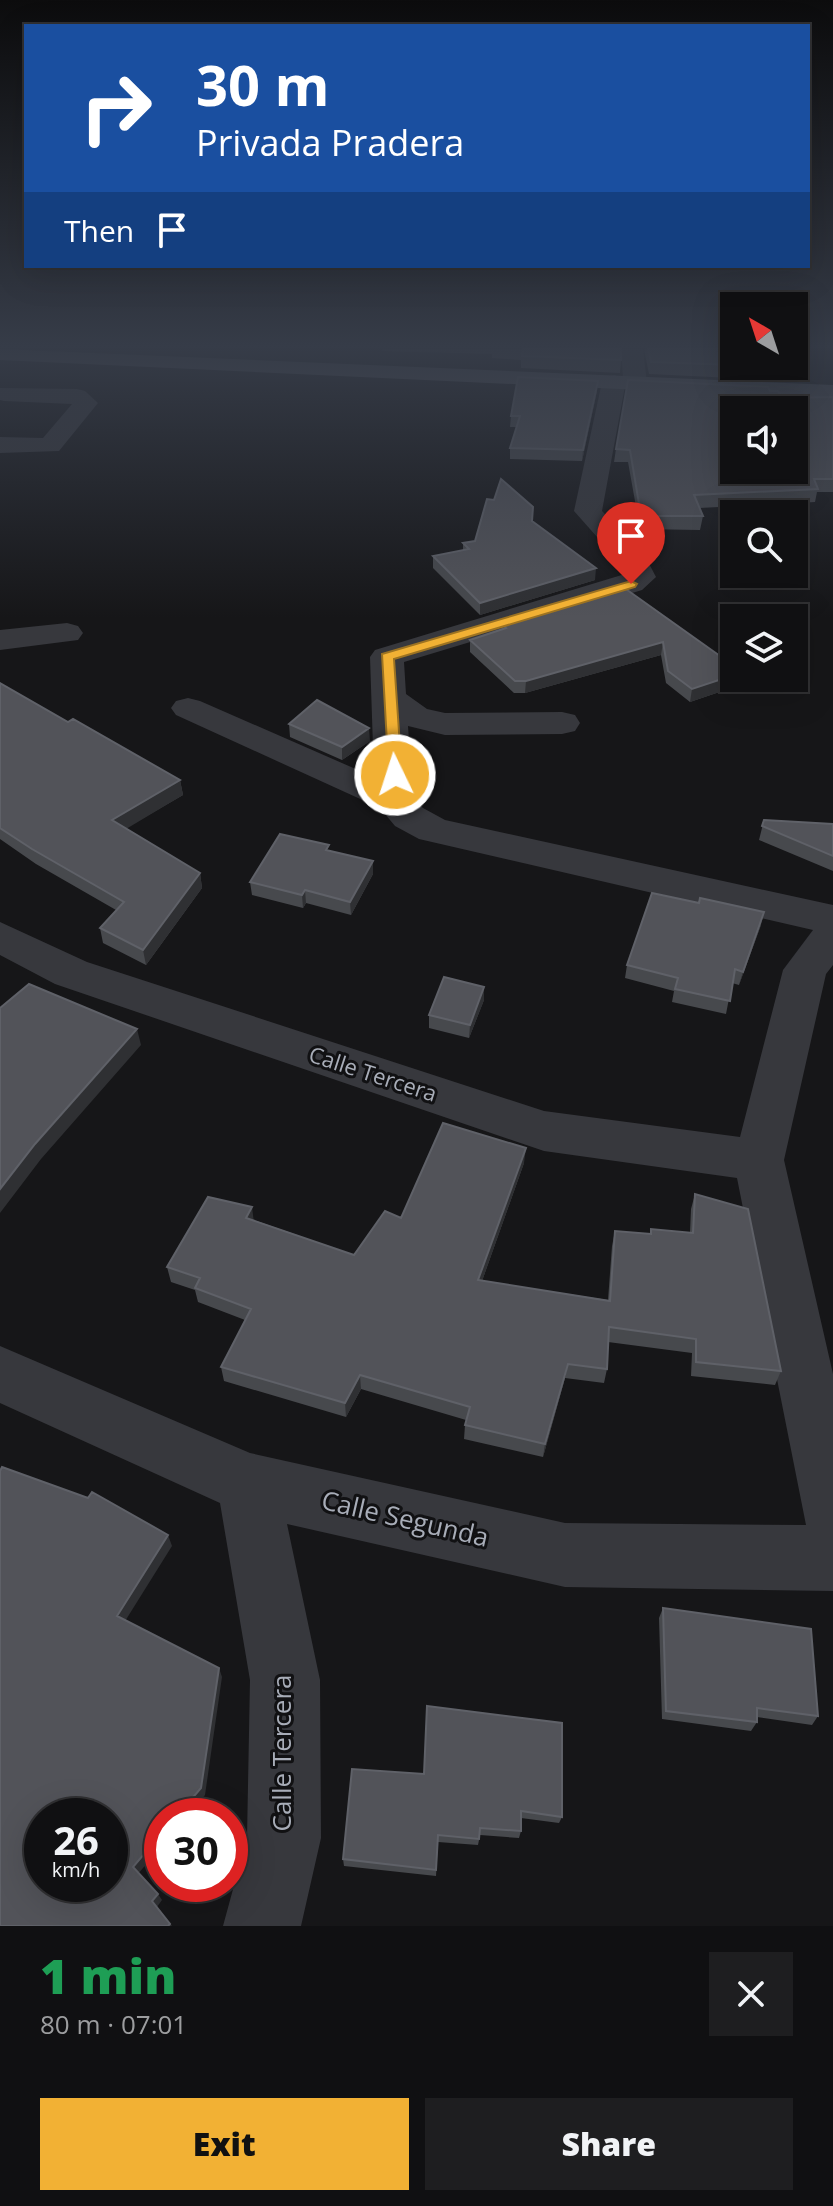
<!DOCTYPE html>
<html lang="en">
<head>
<meta charset="utf-8">
<style>
  body { margin:0; font-family:"Open Sans",sans-serif; background:#1e1e20; color:#f1f3f6; height:100vh; display:flex; flex-direction:column; font-size:30px; white-space:nowrap }
  * { box-sizing:border-box; margin:0 }
  p { font-size:26px; color:#9c9d9f }
  .icon { flex:none; width:44px; height:44px; fill:none; stroke:currentColor; stroke-width:2; stroke-linecap:round; stroke-linejoin:round }
  .map { position:relative; height:1926px; overflow:hidden }
  .details { display:flex; flex-direction:column; background:#101012; flex:1 }
  .details>* { flex:none }
  .hud { position:absolute; left:24px; top:24px; width:786px; height:244px; border-radius:0px; box-shadow:0 8px 32px #0002,0 0 0 2px #303032; background:#1a4fa0; color:#fff; overflow:hidden }
  .needle { width:52px; rotate:321deg }
  .fabs { position:absolute; left:720px; top:292px; display:grid; gap:16px }
  .fabs a { display:grid; place-items:center; width:88px; height:88px; border-radius:0px; background:#101012; box-shadow:0 8px 32px #0002,0 0 0 2px #303032; font-size:40px }
  .speed { position:absolute; left:24px; top:1798px; display:flex; gap:16px; font-size:40px; font-weight:700; text-align:center }
  .speed>* { display:grid; place-content:center; width:104px; height:104px; border-radius:50%; background:#101012; box-shadow:0 8px 32px #0002,0 0 0 2px #303032; line-height:1 }
  .speed small { font-size:20px; font-weight:400 }
  .speed .limit { border:12px solid #d22; background:#fff; color:#111 }
  .pin { position:absolute; display:grid; place-items:center; width:68px; height:68px; color:#fff; margin:-82px -34px; border-radius:50% 50% 50% 0; rotate:-45deg; box-shadow:0 0 8px #0007 }
  .pin .icon { rotate:45deg }
  .me { position:absolute; width:88px; margin:-44px; rotate:356deg; stroke-linejoin:round; filter:drop-shadow(0 0 6px #0008) }
  .turn { display:flex; align-items:center; gap:28px; height:168px; padding:0 40px; font-size:36px }
  .turn .icon { width:104px; height:104px; stroke-width:2.5 }
  .turn b { display:block; font-size:56px; line-height:68px }
  .then { display:flex; align-items:center; height:76px; padding:0 40px; background:#0003; gap:16px; font-size:30px }
  .round { display:grid; place-items:center; flex:none; width:84px; height:84px; border-radius:0px; background:#1e1e20 }
  .overview { display:flex; align-items:center; justify-content:space-between; height:136px; padding:0 40px }
  h1 { font-size:48px; font-weight:800; line-height:60px; color:#1e9e55 }
  .action { display:flex; gap:16px; margin-top:auto; padding:16px 40px }
  .action a { flex:1; height:92px; border-radius:0px; background:#f2b134; color:#111; font-size:32px; font-weight:800; line-height:92px; text-align:center }
  .action a+a { background:#1e1e20; color:#f1f3f6 }
  .map>svg:first-child { display:block }
  .lines { fill:none; stroke-linecap:round; stroke-linejoin:round }
  .minor { fill:#37383d; fill-rule:evenodd }
  .major { fill:#53555c; fill-rule:evenodd }
  .wall { fill:#47494d }
  .shaded-wall { fill:#2f3033 }
  .building { fill:#525359; stroke:#5f6168; stroke-width:2; fill-rule:evenodd }
  .route { fill:#f2b134; stroke:#9d7322; stroke-width:2 }
  .labels { text-anchor:middle; stroke-width:6; stroke-linejoin:round; paint-order:stroke }
  .street-label { font-size:22px; fill:#a8adb8; stroke:#111113 }
  .near-street-label { font-size:26px; fill:#a8adb8; stroke:#111113 }
</style>
</head>
<body>
<div class="map">
<svg width="833" height="1926" viewBox="0 0 833 1926">
  <rect width="100%" height="100%" fill="#161618"/>
  <g class="lines">
    <path class="minor" d="M621,349H643L647,383L643,388L635,390L625,386L602,511L644,554L656,577L642,590L404,662L406,694L427,709L445,713L562,712L575,715L580,723L575,731L562,734L445,735L408,726L413,798L423,808L445,820L833,905V965L826,974L784,1160L833,1374V1591L565,1587L287,1524L320,1680L321,1838L301,1926H223L247,1838L250,1680L220,1503L0,1403V1346L250,1453L565,1523L806,1525L737,1178L544,1151L55,984L0,955V922L87,962L544,1111L740,1137L783,970L813,930L419,839L395,826L380,808L176,715L171,708L176,701L188,698L200,701L374,777L370,657L375,650L625,574L621,564L574,511L602,382L606,377L614,375L623,378Z
      M0,388L77,389L85,391L98,403L59,451L0,453V437L43,438L72,404L4,401L0,400Z
      M67,623L78,626L83,633L78,640L0,650V630Z"/>
    <path class="major" d="M0,349L833,385V399L0,360Z"/>
  </g>
  <path class="wall" d="M382,349H621V360L620,373L521,368V360L492,358V354L382,351Z
    M644,349H734V366H757L754,379L649,374Z
    M597,391L582,461L510,459V448L517,427H510L511,416Z
    M770,391L782,398L833,397V492H817L815,502L699,508L703,516L700,530L640,529L628,462H614L616,449Z
    M532,521L595,580L480,615L433,568V556L463,550V543L475,541Z
    M623,587L734,678H742L740,685L690,702L666,683L661,655L525,693H514L470,652V640L501,630L502,624Z
    M0,683L68,722L180,780L183,795L126,828L200,873L202,888L146,965L103,943L100,928L116,910L36,864L0,839Z
    M289,724L370,741L342,760L290,737Z
    M764,820L833,824V871L759,840Z
    M329,851L373,874L351,915L306,903L303,908L252,895L250,882Z
    M761,925L739,985L732,983L726,1014L672,1002L674,991L625,978L627,965Z
    M484,987V1000L469,1038L429,1028V1015Z
    M524,1163L482,1281L608,1300L612,1246L615,1231L650,1234L651,1229L690,1233L691,1209L695,1194L781,1371L775,1385L691,1376L692,1353L608,1342L607,1369L604,1383L565,1378L543,1457L464,1439L465,1425L466,1420L361,1389L346,1417L224,1381L221,1367L245,1320L198,1302L195,1290L171,1282L167,1267L254,1220L354,1255L401,1218Z
    M663,1608L818,1716L812,1725L757,1717V1722L751,1731L662,1719L659,1618Z
    M352,1769L562,1817L559,1823L521,1818V1831L519,1838L480,1835L478,1845L438,1842L436,1876L344,1866L343,1859Z"/>
  <path class="shaded-wall" d="M598,381L597,391L582,461L583,450Z
    M596,568L595,580L480,615V603Z
    M663,642L661,655L525,693L526,681Z
    M734,675V678H742L740,685L690,702L692,689Z
    M369,728L370,741L342,760V747Z
    M180,780L183,795L116,835L112,820Z
    M373,861V874L351,915L350,902Z
    M200,873L202,888L146,965L143,950Z
    M305,890L306,903L303,908L302,895Z
    M764,912L761,925L739,985L743,972Z
    M484,987V1000L469,1038L470,1025Z
    M137,1029L141,1045L41,1159L0,1213V1189L35,1144Z
    M526,1148L524,1163L477,1295L478,1280Z
    M252,1207L254,1223L246,1218Z
    M568,1364L565,1378L543,1457L545,1444Z
    M360,1375L361,1389L346,1417L345,1403Z
    M168,1535L172,1546L122,1626L117,1616Z
    M219,1668L222,1677L205,1795L187,1816H177Z
    M162,1833V1845L138,1874L133,1867Z
    M158,1894L162,1900L157,1907L172,1926H168L152,1901Z"/>
  <path class="building" d="M523,349H621V360L522,356Z
    M648,349H734V365L651,362Z
    M518,377L598,381L583,450L510,448L520,416H511Z
    M628,380L768,387L770,391H778L782,398L833,397V479H814L818,489L694,495L703,516H641L630,450L616,449ZM734,410H794V470H734Z
    M501,479L533,507L532,521L596,568L480,603L433,556L469,549L463,543L475,541L487,499L494,500Z
    M623,587L734,666V675L692,689L668,671L663,642L526,681H515L470,640L506,628L502,624Z
    M0,683L68,722L73,719L180,780L112,820L200,873L143,950L100,928L124,902L32,849L0,828Z
    M317,700L369,728L342,747L289,724Z
    M764,820L833,824V856L762,826Z
    M280,834L329,845L326,850L373,861L350,902L305,890L302,895L250,882Z
    M652,893L699,903L700,898L764,912L743,972L735,969L730,1001L675,989L678,978L627,965Z
    M444,977L484,987L470,1025L429,1015Z
    M29,984L137,1029L35,1144L0,1189V1008Z
    M443,1123L526,1148L478,1280L610,1301L615,1231L651,1234V1229L693,1233L695,1194L748,1209L781,1371L696,1362V1339L609,1327L607,1369L568,1364L545,1444L465,1425L470,1407L360,1375L345,1403L221,1367L251,1309L195,1288L200,1278L167,1267L208,1197L252,1207L246,1218L354,1255L385,1211L401,1218Z
    M2,1467L88,1498L92,1492L168,1535L117,1616L219,1668L201,1788L177,1816H162V1833L133,1867L158,1894L152,1901L170,1924L168,1926H0V1471ZM42,1816H110V1884H42Z
    M663,1608L811,1629L818,1716L757,1708V1722L666,1711Z
    M427,1706L562,1723V1817L521,1811V1831L480,1828L479,1839L438,1835L436,1870L343,1859L352,1769L424,1774Z"/>
  <linearGradient id="sky" x2="0" y2="1"><stop stop-color="#0c0c0d"/><stop offset="0.56" stop-color="#363c48"/><stop offset="1" stop-color="#363c48" stop-opacity="0"/></linearGradient>
  <rect width="833" height="618" fill="url(#sky)"/>
  <path class="route" d="M631,581L637,584L635,587L394,659L402,775L395,780L389,779L382,654Z"/>
  <g class="labels">
    <g class="street-label">
      <text transform="translate(373 1074) rotate(18)" y="8">Calle Tercera</text>
    </g>
    <g class="near-street-label">
      <text transform="translate(405 1519) rotate(13)" y="9">Calle Segunda</text>
      <text transform="translate(282 1753) rotate(-90)" y="9">Calle Tercera</text>
    </g>
  </g>
</svg>
<div class="fabs">
<a><svg class="needle" viewBox="-14 -14 28 28"><path d="M0-13l5 13h-10z" fill="#e53935"/><path d="M0 13l5-13h-10z" fill="#9c9d9f"/></svg></a>
<a><svg class="icon" aria-label="sound" viewBox="0 0 24 24"><path d="M4 9h4l5-4v14l-5-4H4zM17 9q2 3 0 6"/></svg></a>
<a><svg class="icon" aria-label="search" viewBox="0 0 24 24"><circle cx="10" cy="10" r="6"/><path d="M15 15l6 6"/></svg></a>
<a><svg class="icon" aria-label="layers" viewBox="0 0 24 24"><path d="M12 4l9 5-9 5-9-5zM3 14l9 5 9-5"/></svg></a>
</div>
<div class="speed"><div>26<small>km/h</small></div><div class="limit">30</div></div>
<div class="pin" style="left:631px;top:584px;background:#d93025"><svg class="icon" aria-label="arrive" viewBox="0 0 24 24"><path d="M6 21V4h12l-3 4 3 4H6"/></svg></div>
<svg class="me" style="left:395px;top:775px" viewBox="-20 -20 40 40"><circle r="17" fill="#f2b134" stroke="#fff" stroke-width="3"/><path d="M0-11L8 9 0 5-8 9z" fill="#fff"/></svg>
<div class="hud">
<div class="turn"><svg class="icon" aria-label="right" viewBox="0 0 24 24"><path d="M7 20v-9h11M14 6l5 5-5 5"/></svg><div><b>30 m</b>Privada Pradera</div></div>
<div class="then">Then<svg class="icon" aria-label="arrive" viewBox="0 0 24 24"><path d="M6 21V4h12l-3 4 3 4H6"/></svg></div>
</div>
</div>
<section class="details">
<div class="overview"><div><h1>1 min</h1><p>80 m · 07:01</p></div><a class="round"><svg class="icon" aria-label="close" viewBox="0 0 24 24"><path d="M6 6l12 12M18 6L6 18"/></svg></a></div>
<div class="action"><a>Exit</a><a>Share</a></div>
</section>
</body>
</html>
